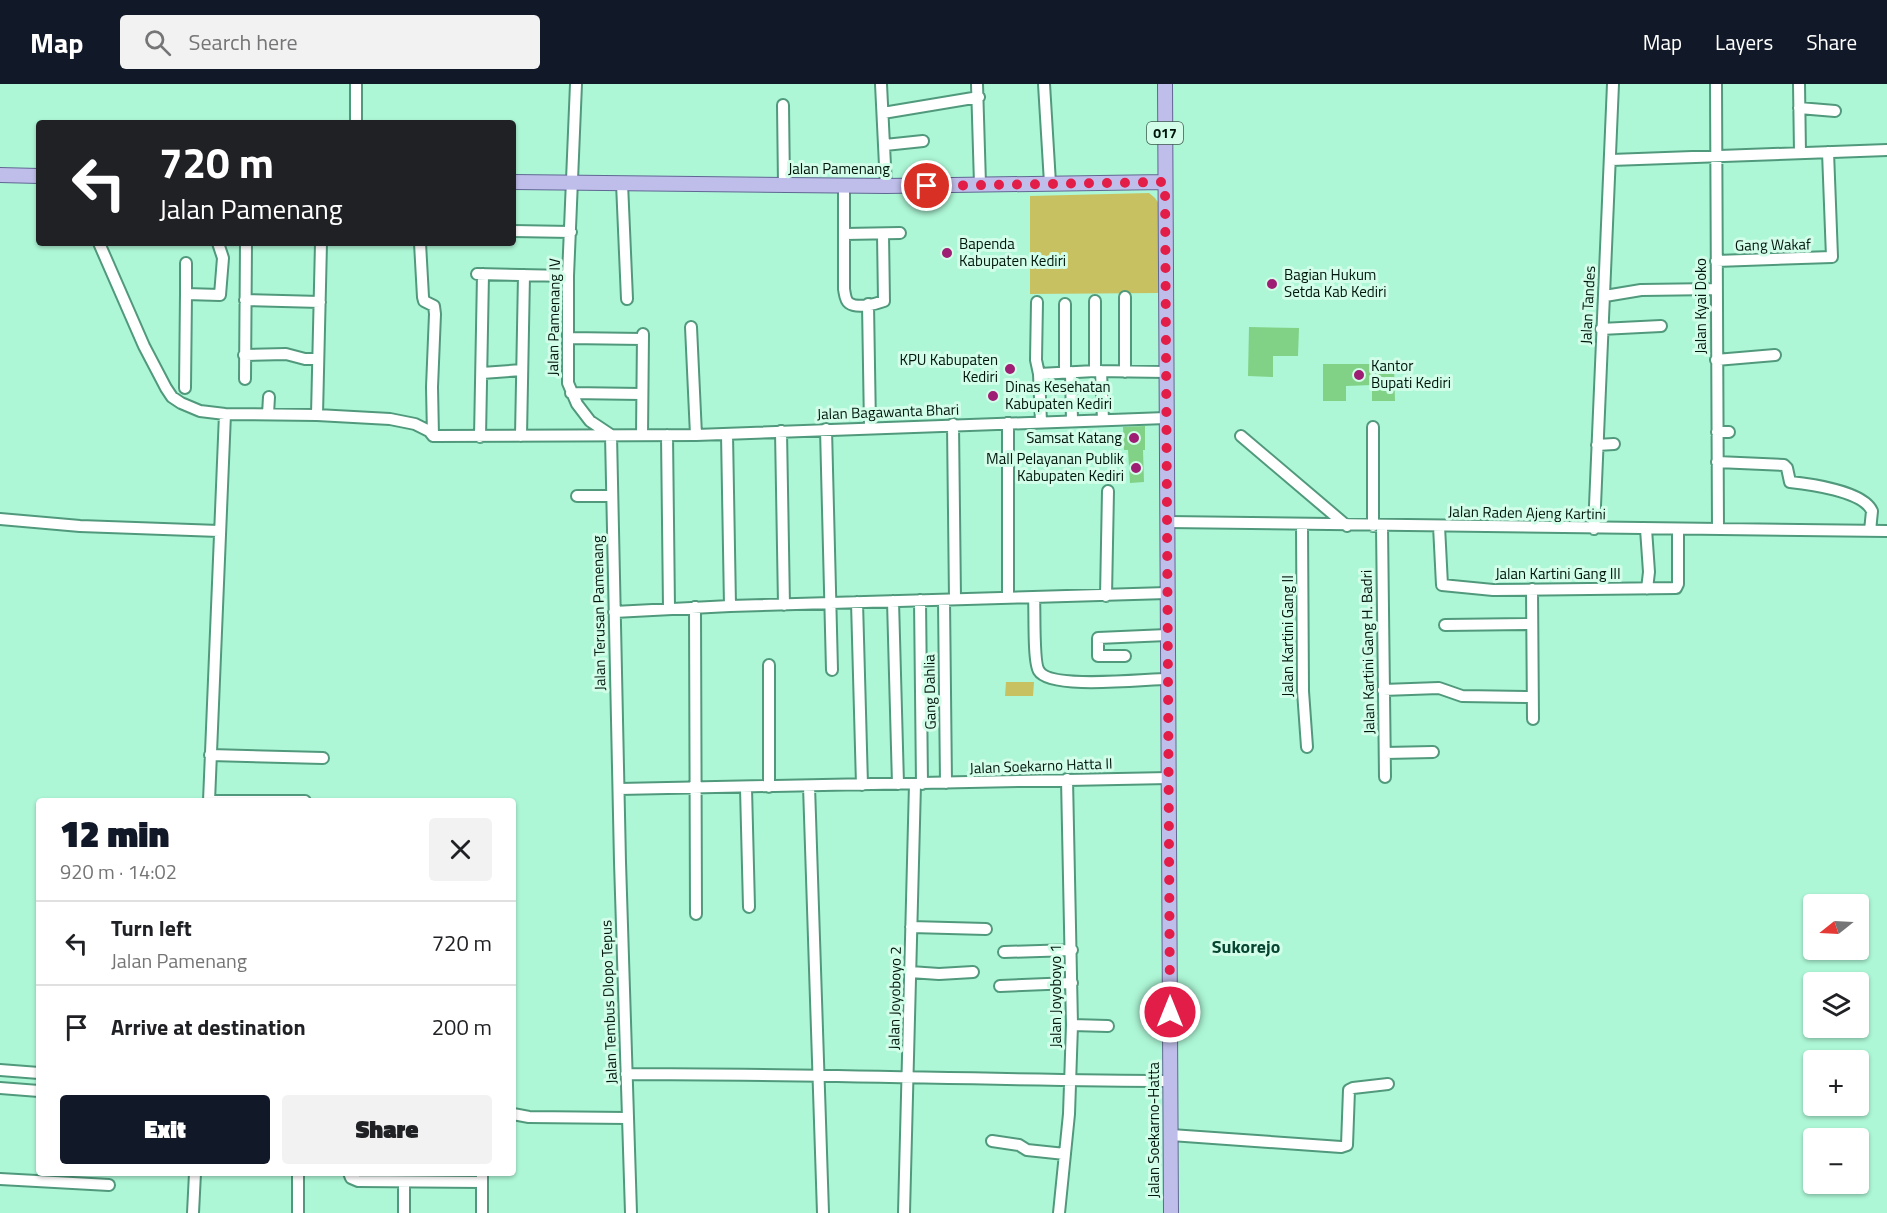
<!DOCTYPE html>
<html lang="en">
<head>
<meta charset="utf-8">
<style>
  body { margin:0; font-family:"Titillium Web",sans-serif; background:#f2f2f2; color:#202124; height:100vh; display:flex; flex-direction:column; font-size:22px; white-space:nowrap }
  * { box-sizing:border-box; margin:0 }
  p { font-size:20px; color:#757577 }
  .icon { flex:none; width:33px; height:33px; fill:none; stroke:currentColor; stroke-width:2; stroke-linecap:round; stroke-linejoin:round }
  .map { position:relative; flex:1; overflow:hidden }
  .sheet { position:absolute; left:36px; top:714px; width:480px; height:378px; display:flex; flex-direction:column; background:#fff; border-radius:6px; box-shadow:0 2px 4px #0004 }
  .sheet>* { flex:none }
  .hud { position:absolute; left:36px; top:36px; width:480px; height:126px; border-radius:6px; box-shadow:0 2px 4px #0004; background:#202124; color:#fff; overflow:hidden }
  .needle { width:39px; rotate:252deg }
  .controls { position:absolute; left:1803px; top:810px; display:grid; gap:12px }
  .controls a { display:grid; place-items:center; width:66px; height:66px; border-radius:6px; background:#fff; box-shadow:0 2px 4px #0004; font-size:30px }
  .pin { position:absolute; display:grid; place-items:center; width:51px; height:51px; color:#fff; margin:-26px; border:3px solid #fff; border-radius:50%; box-shadow:0 2px 6px #0007 }
  .me { position:absolute; width:66px; margin:-33px; rotate:0deg; stroke-linejoin:round; filter:drop-shadow(0 0 4px #0008) }
  .turn { display:flex; align-items:center; gap:21px; height:126px; padding:0 24px; font-size:27px }
  .turn .icon { width:78px; height:78px; stroke-width:2.5 }
  .turn b { display:block; font-size:42px; line-height:51px }
  .round { display:grid; place-items:center; flex:none; width:63px; height:63px; border-radius:6px; background:#f2f2f2 }
  .summary { display:flex; align-items:center; justify-content:space-between; height:102px; padding:0 24px }
  h1 { font-size:36px; font-weight:800; line-height:45px; color:#111827 }
  .action { display:flex; gap:12px; margin-top:auto; padding:12px 24px }
  .action a { flex:1; height:69px; border-radius:6px; background:#111827; color:#fff; font-size:24px; font-weight:800; line-height:69px; text-align:center }
  .action a+a { background:#f2f2f2; color:#202124 }
  ul { padding:0; list-style:none }
  li { display:flex; align-items:center; gap:18px; height:84px; padding:0 24px; border-top:2px solid #e0e0e0 }
  li div { flex:1 }
  li b { display:block; font-size:22px }
  li em { font-style:normal }
  header { display:flex; align-items:center; gap:36px; box-sizing:border-box; height:84px; padding:0 30px; background:#111827; color:#fff }
  header strong { font-size:28px }
  nav { display:flex; gap:33px; margin-inline-start:auto; font-size:21px }
  .search { width:420px; height:54px; background:#f2f2f2; display:flex; align-items:center; gap:15px; box-sizing:border-box; padding:0 21px; border-radius:6px; color:#757577; font-size:22px }
  .map>svg:first-child { display:block }
  .green { fill:#c7c162 }
  .building { fill:#81d286 }
  .lines { fill:none; stroke-linecap:round; stroke-linejoin:round }
  .minor-casing { stroke:#51997c; stroke-width:14 }
  .major-casing { stroke:#616793; stroke-width:16 }
  .minor { stroke:#fff; stroke-width:10 }
  .major { stroke:#bfbeea; stroke-width:14 }
  .route { stroke:#e11d48; stroke-width:10; stroke-dasharray:0 18 }
  .poi-dot { fill:#9d1e72; stroke:#d2fde9; stroke-width:2 }
  .labels { text-anchor:middle; stroke-width:6; stroke-linejoin:round; paint-order:stroke }
  .shield { fill:#d2fde9; stroke:#3f5b4e; stroke-width:1.5 }
  .shield-label { font-size:14px; font-weight:bold; fill:#00160c }
  .street-label { font-size:15px; fill:#00160c; stroke:#d2fde9 }
  .poi-label { font-size:15px; fill:#00160c; stroke:#d2fde9; text-anchor:start }
  .quarter-label { font-size:18px; font-weight:bold; fill:#064531; stroke:#d2fde9 }
</style>
</head>
<body>
<header>
<strong>Map</strong>
<div class="search"><svg class="icon" aria-label="search" viewBox="0 0 24 24"><circle cx="10" cy="10" r="6"/><path d="M15 15l6 6"/></svg>Search here</div>
<nav><a>Map</a><a>Layers</a><a>Share</a></nav>
</header>
<div class="map">
<svg width="1887" height="1129" viewBox="0 0 1887 1129">
  <rect width="100%" height="100%" fill="#adf7d6"/>
  <path class="green" d="M1149,109L1155,114L1159,120L1158,209L1030,210V112Z
    M1006,598H1034L1033,612H1005Z"/>
  <path class="building" d="M1249,243L1299,244L1298,272H1273V293L1248,292Z
    M1323,280H1394L1395,317H1372V301L1346,302V317H1323Z
    M1145,342V366H1143L1144,398L1130,399L1128,366H1124L1123,343Z"/>
  <g class="lines">
    <defs>
      <path id="minor" d="M576,0L568,192V299L577,320L590,337L611,351
        M881,0L886,102
        M977,0L980,100
        M1044,0L1050,99
        M1716,0L1718,445
        M1799,0L1800,69
        M356,1V39
        M783,21L784,101
        M1799,24L1835,27
        M883,29L979,13
        M885,61L923,57
        M1611,76L1887,66
        M622,99L627,215
        M844,102V205C845,210 845,216 849,219C857,225 876,220 884,217L883,150
        M513,147L571,148
        M845,150L900,149
        M99,159L144,262L166,304L172,313L181,319L200,327L225,330L317,331L390,335L415,340L429,347L433,352
        M420,159L423,213L424,217L434,222L435,230L432,303L433,352
        M1716,177L1832,173L1828,68
        M186,179V210L220,211L223,174L218,159
        M477,190L568,192
        M1605,212L1641,206L1715,205
        M245,216L320,218
        M1037,218L1036,276L1039,290L1041,338
        M868,220L870,343
        M691,243L696,351
        M1601,245L1661,242
        M568,254L643,255
        M244,271L286,270L305,275H318
        M1716,276L1775,271
        M1095,287V217
        M1101,287L1103,336
        M1065,288V220
        M1071,288L1072,337
        M1125,288V213
        M482,289L522,286
        M1039,290L1095,287L1167,288
        M245,295L246,159
        M185,304L186,210
        M571,309L641,310
        M268,330L269,313
        M317,331L321,159
        M1008,339V514
        M953,340L955,515
        M1373,343V442
        M826,345L832,586
        M781,347L784,521
        M1717,348H1729
        M727,350L730,522
        M611,351L620,778L631,1129
        M642,351L643,250
        M667,351L669,524
        M433,352L696,351L1166,334
        M521,352L524,191
        M1241,352L1347,442
        M480,353L483,190
        M1597,361L1614,360
        M1717,378L1784,381L1787,384L1790,398C1809,400 1863,407 1872,427L1870,447
        M577,412H612
        M0,435L80,442L219,447
        M1167,438L1887,447
        M1302,442L1303,607L1307,663
        M1382,442L1385,693
        M1439,442L1442,501L1493,506L1676,504L1678,500V446
        M1594,445L1613,0
        M1646,445L1649,488L1647,505
        M1532,505L1533,635
        M1106,512L1108,407
        M1034,513C1035,526 1033,579 1039,587C1050,606 1145,595 1167,595
        M920,516L922,700
        M944,516L946,699
        M893,517L898,700
        M857,518L862,701
        M695,523L696,830
        M614,528L730,522L1167,509
        M1445,541L1532,540
        M1125,572H1098V554L1167,551
        M769,581V703
        M1383,606L1439,604L1462,612L1532,613
        M1385,669L1433,668
        M210,671L323,674
        M809,702L823,1129
        M746,704L749,823
        M619,705L1169,694
        M209,717L225,330
        M209,717H305
        M911,843L986,845
        M1004,868L1072,866
        M910,888L939,890L973,888
        M1000,902L1072,899
        M1072,941L1108,942
        M0,986L39,989
        M626,990C808,990 989,996 1170,997
        M0,1004L39,1007
        M513,1030L529,1033L627,1034
        M1171,1051L1341,1063L1347,1061L1349,1006L1353,1004L1388,1000
        M992,1057L1019,1061L1027,1066L1065,1070
        M298,1089V1129
        M349,1089L351,1094L358,1097L482,1098
        M482,1089V1129
        M0,1095L109,1101
        M404,1098V1129
        M193,1129L195,1089
        M904,1129L915,700
        M1059,1129L1069,1030L1072,941L1067,695"/>
      <path id="major" d="M1165,0L1171,1129
        M0,91L39,92
        M513,98L886,102L1165,98"/>
    </defs>
    <use href="#minor" class="minor-casing"/>
    <use href="#major" class="major-casing"/>
    <use href="#minor" class="minor"/>
    <use href="#major" class="major"/>
  </g>
  <g class="lines">
    <path class="route" d="M927,102L1165,98L1170,928"/>
  </g>
  <g class="poi-dot">
    <circle cx="947" cy="169" r="6"/>
    <circle cx="1272" cy="200" r="6"/>
    <circle cx="1010" cy="285" r="6"/>
    <circle cx="1359" cy="291" r="6"/>
    <circle cx="993" cy="312" r="6"/>
    <circle cx="1134" cy="354" r="6"/>
    <circle cx="1136" cy="384" r="6"/>
  </g>
  <g class="labels">
    <rect class="shield" x="1147" y="38" width="36" height="22" rx="4.5"/>
    <g class="shield-label">
      <text x="1165" y="54">017</text>
    </g>
    <g class="street-label">
      <text x="839" y="90">Jalan Pamenang</text>
      <text transform="translate(1773 161) rotate(-1)" y="5">Gang Wakaf</text>
      <text transform="translate(1588 221) rotate(-87)" y="5">Jalan Tandes</text>
      <text transform="translate(1701 222) rotate(-90)" y="5">Jalan Kyai Doko</text>
      <text transform="translate(554 233) rotate(-89)" y="5">Jalan Pamenang IV</text>
      <text transform="translate(888 328) rotate(-2)" y="5">Jalan Bagawanta Bhari</text>
      <text transform="translate(1527 429) rotate(1)" y="5">Jalan Raden Ajeng Kartini</text>
      <text x="1558" y="495">Jalan Kartini Gang III</text>
      <text transform="translate(599 529) rotate(-91)" y="5">Jalan Terusan Pamenang</text>
      <text transform="translate(1288 552) rotate(-90)" y="5">Jalan Kartini Gang II</text>
      <text transform="translate(1368 568) rotate(-91)" y="5">Jalan Kartini Gang H. Badri</text>
      <text transform="translate(930 608) rotate(-91)" y="5">Gang Dahlia</text>
      <text transform="translate(1041 682) rotate(-2)" y="5">Jalan Soekarno Hatta II</text>
      <text transform="translate(1056 912) rotate(-90)" y="5">Jalan Joyoboyo 1</text>
      <text transform="translate(895 914) rotate(-89)" y="5">Jalan Joyoboyo 2</text>
      <text transform="translate(609 918) rotate(-92)" y="5">Jalan Tembus Dlopo Tepus</text>
      <text transform="translate(1154 1046) rotate(-90)" y="5">Jalan Soekarno-Hatta</text>
    </g>
    <g class="poi-label">
      <text x="959" y="165">Bapenda<tspan x="959" dy="17">Kabupaten Kediri</tspan></text>
      <text x="1284" y="196">Bagian Hukum<tspan x="1284" dy="17">Setda Kab Kediri</tspan></text>
      <text x="998" y="281" text-anchor="end">KPU Kabupaten<tspan x="998" dy="17">Kediri</tspan></text>
      <text x="1371" y="287">Kantor<tspan x="1371" dy="17">Bupati Kediri</tspan></text>
      <text x="1005" y="308">Dinas Kesehatan<tspan x="1005" dy="17">Kabupaten Kediri</tspan></text>
      <text x="1122" y="359" text-anchor="end">Samsat Katang</text>
      <text x="1124" y="380" text-anchor="end">Mall Pelayanan Publik<tspan x="1124" dy="17">Kabupaten Kediri</tspan></text>
    </g>
    <g class="quarter-label">
      <text x="1246" y="869">Sukorejo</text>
    </g>
  </g>
</svg>
<div class="controls">
<a><svg class="needle" viewBox="-14 -14 28 28"><path d="M0-13l5 13h-10z" fill="#e53935"/><path d="M0 13l5-13h-10z" fill="#757577"/></svg></a>
<a><svg class="icon" aria-label="layers" viewBox="0 0 24 24"><path d="M12 4l9 5-9 5-9-5zM3 14l9 5 9-5"/></svg></a>
<a>+</a>
<a>−</a>
</div>
<div class="pin" style="left:927px;top:102px;background:#d93025"><svg class="icon" aria-label="arrive" viewBox="0 0 24 24"><path d="M6 21V4h12l-3 4 3 4H6"/></svg></div>
<svg class="me" style="left:1170px;top:928px" viewBox="-20 -20 40 40"><circle r="17" fill="#e11d48" stroke="#fff" stroke-width="3"/><path d="M0-11L8 9 0 5-8 9z" fill="#fff"/></svg>
<div class="hud">
<div class="turn"><svg class="icon" aria-label="left" viewBox="0 0 24 24"><path d="M17 20v-9H6M10 6l-5 5 5 5"/></svg><div><b>720 m</b>Jalan Pamenang</div></div>
</div>
<section class="sheet">
<div class="summary"><div><h1>12 min</h1><p>920 m · 14:02</p></div><a class="round"><svg class="icon" aria-label="close" viewBox="0 0 24 24"><path d="M6 6l12 12M18 6L6 18"/></svg></a></div>
<ul>
<li><svg class="icon" aria-label="left" viewBox="0 0 24 24"><path d="M17 20v-9H6M10 6l-5 5 5 5"/></svg><div><b>Turn left</b><p>Jalan Pamenang</p></div><em>720 m</em></li>
<li><svg class="icon" aria-label="arrive" viewBox="0 0 24 24"><path d="M6 21V4h12l-3 4 3 4H6"/></svg><div><b>Arrive at destination</b></div><em>200 m</em></li>
</ul>
<div class="action"><a>Exit</a><a>Share</a></div>
</section>
</div>
</body>
</html>
